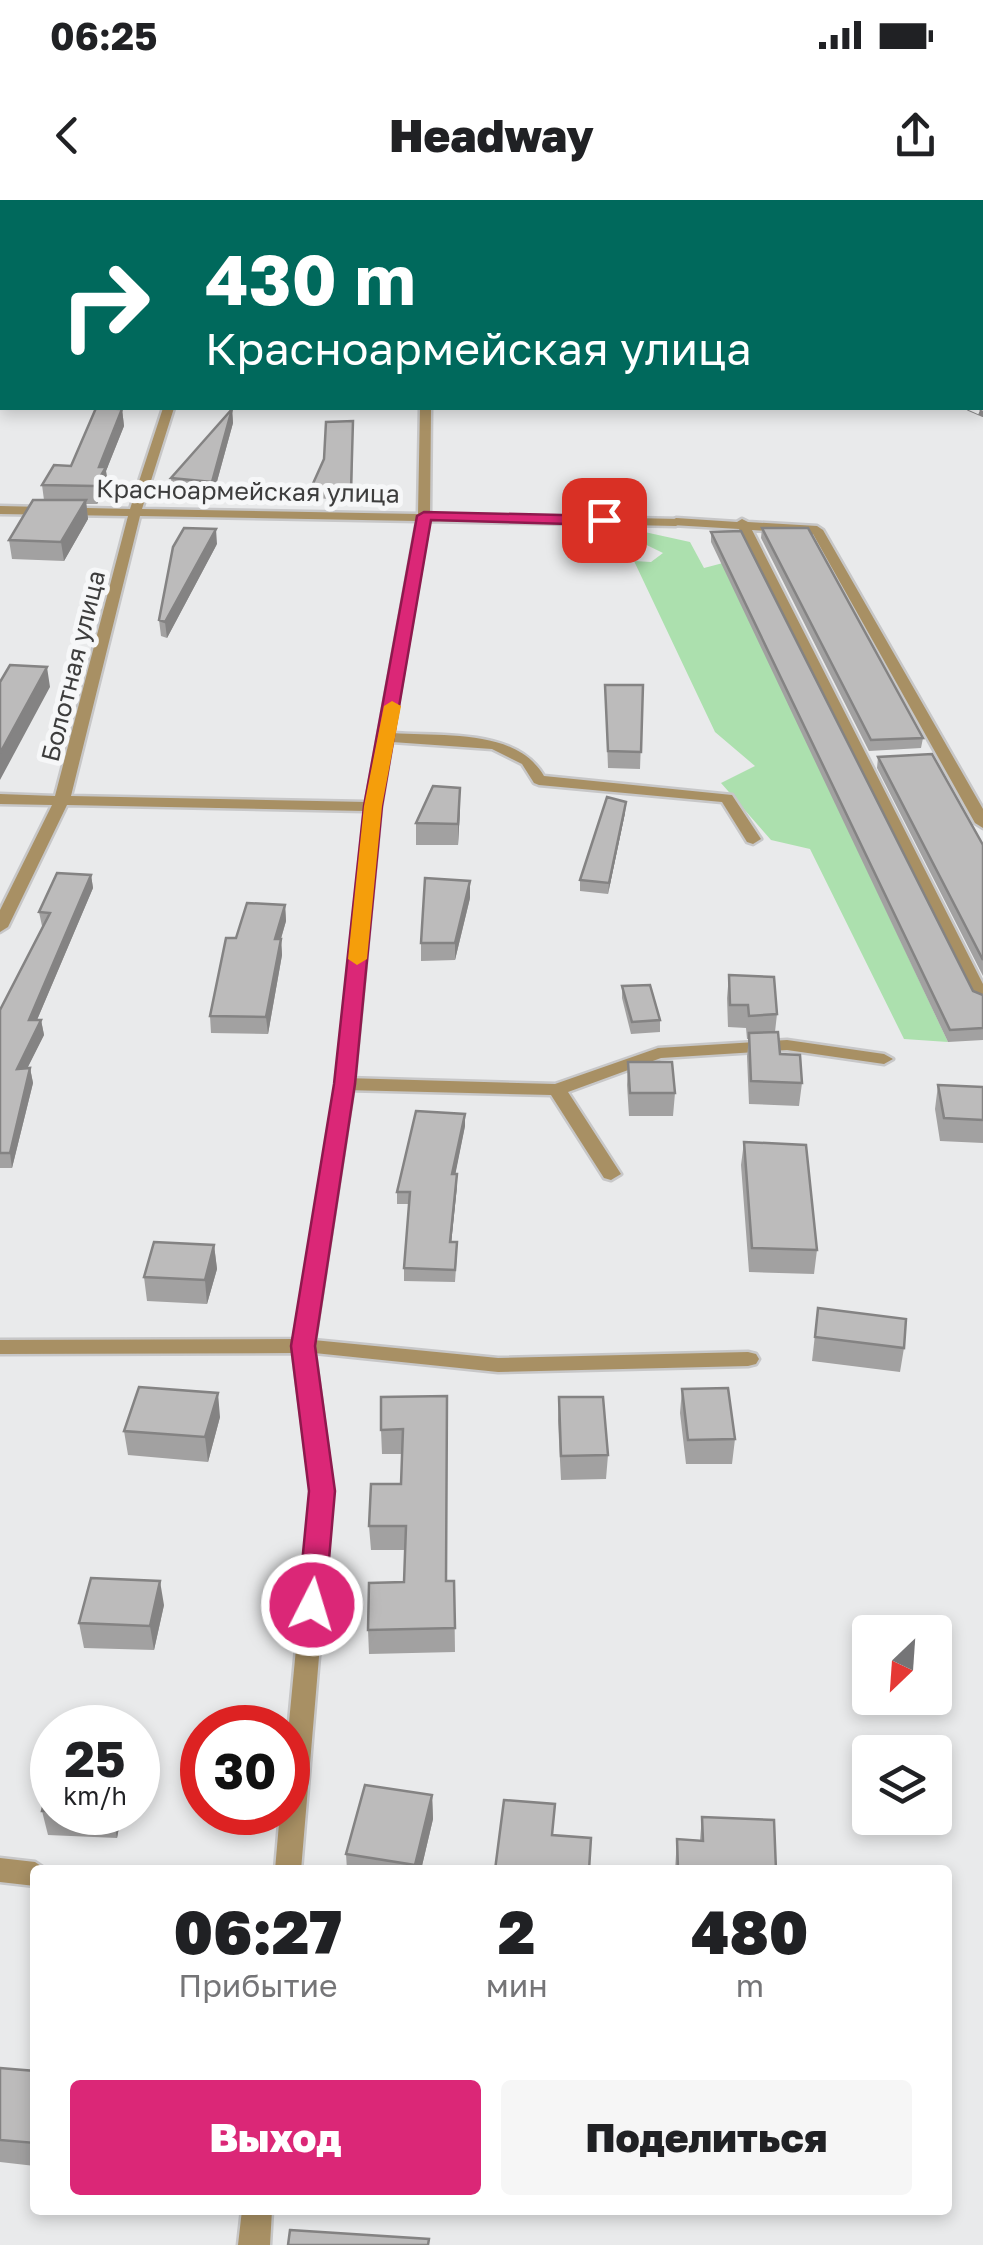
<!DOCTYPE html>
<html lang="ru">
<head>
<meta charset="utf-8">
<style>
  body { margin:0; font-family:"Golos Text",sans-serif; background:#f6f6f6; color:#202124; height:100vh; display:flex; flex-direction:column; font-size:38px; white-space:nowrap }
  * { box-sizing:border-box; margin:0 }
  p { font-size:32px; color:#757577 }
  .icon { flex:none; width:55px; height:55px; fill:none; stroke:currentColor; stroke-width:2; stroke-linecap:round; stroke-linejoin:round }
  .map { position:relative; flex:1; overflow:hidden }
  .side { position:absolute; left:30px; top:1665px; width:922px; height:350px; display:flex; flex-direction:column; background:#fff; border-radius:10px; box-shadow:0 5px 15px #0003 }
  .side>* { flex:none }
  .top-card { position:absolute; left:0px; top:0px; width:985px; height:210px; box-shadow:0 5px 15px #0003; background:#00695c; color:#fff; overflow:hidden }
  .needle { width:65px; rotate:205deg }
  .buttons { position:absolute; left:852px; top:1415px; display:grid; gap:20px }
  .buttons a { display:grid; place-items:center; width:100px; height:100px; border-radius:10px; background:#fff; box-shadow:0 5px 15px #0003; font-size:50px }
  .speed { position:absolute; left:30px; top:1505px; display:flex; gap:20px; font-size:50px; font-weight:700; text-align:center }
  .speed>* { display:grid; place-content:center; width:130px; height:130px; border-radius:50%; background:#fff; box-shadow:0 5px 15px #0003; line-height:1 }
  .speed small { font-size:25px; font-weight:400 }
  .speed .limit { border:15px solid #d22; background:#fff; color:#111 }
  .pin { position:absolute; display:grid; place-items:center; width:85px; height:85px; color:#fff; margin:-42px; border-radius:20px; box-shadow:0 5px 15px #0006 }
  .me { position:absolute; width:110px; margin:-55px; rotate:5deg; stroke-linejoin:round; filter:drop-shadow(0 0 8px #0008) }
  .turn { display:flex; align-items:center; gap:35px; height:210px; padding:0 40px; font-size:45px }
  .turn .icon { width:130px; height:130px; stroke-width:2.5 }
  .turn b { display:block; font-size:70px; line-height:85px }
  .eta { display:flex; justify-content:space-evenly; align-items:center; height:170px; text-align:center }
  .eta b { font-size:60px; font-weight:800; line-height:70px }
  .button { display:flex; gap:20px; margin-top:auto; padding:20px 40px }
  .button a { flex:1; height:115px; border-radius:10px; background:#db2777; color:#fff; font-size:40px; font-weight:800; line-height:115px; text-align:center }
  .button a+a { background:#f6f6f6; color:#202124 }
  .status { display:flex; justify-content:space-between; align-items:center; height:70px; padding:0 50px; background:#fff; direction:ltr }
  .status svg { height:28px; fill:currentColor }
  header { display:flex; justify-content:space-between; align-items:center; height:130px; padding:0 40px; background:#fff; font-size:45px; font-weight:800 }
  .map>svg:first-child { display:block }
  .green { fill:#ace0ae }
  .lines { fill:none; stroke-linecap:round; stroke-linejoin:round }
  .lane-casing { stroke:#c7c7c8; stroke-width:5 }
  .street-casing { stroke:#c7c7c8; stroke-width:5 }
  .secondary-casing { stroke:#c7c7c8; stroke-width:5 }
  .lane { fill:#a89064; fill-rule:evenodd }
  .street { fill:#a89064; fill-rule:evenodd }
  .secondary { fill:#886414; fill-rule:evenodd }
  .rail-casing { stroke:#8c8c8d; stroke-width:6 }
  .rail { stroke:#f6f7f8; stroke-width:4; stroke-dasharray:11; stroke-linecap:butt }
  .wall { fill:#a2a1a1 }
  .shaded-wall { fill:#848383 }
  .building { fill:#bcbbbb; stroke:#848383; stroke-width:2.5 }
  .route { fill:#db2777; stroke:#8e194d; stroke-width:2.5 }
  .slow { fill:#f59e0b }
  .labels { text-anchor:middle; stroke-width:10; stroke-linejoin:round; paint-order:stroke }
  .far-street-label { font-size:25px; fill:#3d3d3d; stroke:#f6f7f8 }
</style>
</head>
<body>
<div class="status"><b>06:25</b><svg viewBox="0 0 49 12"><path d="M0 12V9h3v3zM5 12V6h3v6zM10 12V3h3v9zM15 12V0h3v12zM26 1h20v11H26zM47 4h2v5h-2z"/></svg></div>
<header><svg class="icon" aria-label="back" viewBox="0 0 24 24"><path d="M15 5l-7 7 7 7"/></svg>Headway<svg class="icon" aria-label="share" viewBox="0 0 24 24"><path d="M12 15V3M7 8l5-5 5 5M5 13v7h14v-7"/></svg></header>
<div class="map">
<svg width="983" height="2045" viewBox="0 0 983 2045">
  <rect width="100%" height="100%" fill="#e9eaeb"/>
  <path class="green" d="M640,331L690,342L704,368L723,363L948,842L904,839L810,649L771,640L721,583L755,566L715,532L634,361L651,362L663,353L624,334Z"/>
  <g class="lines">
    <defs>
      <path id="lane" d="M917,0H936L938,2H916Z
        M982,156H983V162H982Z
        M676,318L737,322L742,319L748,322L817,326L823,330L983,609V628L975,623L813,334L752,330L983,784V806L974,801L739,329L672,325L670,322Z
        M787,840L884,854L893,859L884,864L787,850L661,858L568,892L621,974L611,980L604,978L551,895L345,890L336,884L345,878L555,884L658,848Z
        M303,1139L498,1158L748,1152L756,1154L759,1159L756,1164L748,1166L498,1172L295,1151L292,1146Z
        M0,1658L35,1662L47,1670H35V1686L0,1682Z"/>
      <path id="street" d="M916,0H924L925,2H916Z
        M974,0H982L983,3L975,2Z
        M0,69H2V75H0Z
        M982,78H983V85H982Z
        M2,87V95L0,96V88Z
        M0,183H2V189H0Z
        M163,208H174L142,309L418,314L420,208H431L430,314L680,319L682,322L676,326L429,321L393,533C443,537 516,528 544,576L732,595L761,639L753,644L747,642L722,602L539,585L534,583L522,564L492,549L392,542L381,607L354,884L314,1146L333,1291L301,1670H275L280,1612H288V1533L311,1291L293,1153L0,1154V1140L294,1139L336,884L365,611L67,605L8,727L0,732V710L52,605L0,604V594L55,596L128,316L0,314V306L130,309ZM140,316L417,321L366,602L71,596Z
        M242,2010H272L270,2045H238Z"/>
      <path id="secondary" d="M982,114H983V121H982Z"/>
    </defs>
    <use href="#lane" class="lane-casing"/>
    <use href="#street" class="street-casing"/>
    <use href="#secondary" class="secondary-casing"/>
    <use href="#lane" class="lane"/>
    <use href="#street" class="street"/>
    <use href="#secondary" class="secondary"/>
    <defs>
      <path id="rail" d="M514,0L522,2
        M969,208L983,214"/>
    </defs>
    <use href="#rail" class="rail-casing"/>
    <use href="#rail" class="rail"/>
  </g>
  <path class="wall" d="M122,209L124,226L106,271L108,285L97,304H86L88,319L64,361L12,359L9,340L44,300L42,285L71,266Z
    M232,209L233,223L213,296L172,293L171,278Z
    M353,230L352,300L311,298V288Z
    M762,328L923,538L921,548L869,551L761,338Z
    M711,332L973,791L983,795V840L948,842L711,342Z
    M217,344L167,438L161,436L159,420Z
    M605,485H643L640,569L608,568Z
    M878,557L983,645V776L877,568Z
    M460,609L458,645H416V623Z
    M625,613L608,694L580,691V680Z
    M91,675L93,688L37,820H41L44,835L27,868H30L33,883L12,968H0V810L43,726H42L39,712Z
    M470,698L455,760L421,761V743Z
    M285,705L286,721L281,739L282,755L268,834L211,833L210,816L236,738Z
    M729,775L777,814L775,832L780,854L802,883L799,906L749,904L747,856L749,839H747L746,828L728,827L727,798Z
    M622,786L660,820V832L631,834L622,798Z
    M628,862L675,893L673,916H629L627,885Z
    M938,885L983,887V943L940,941L935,909Z
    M465,914V926L455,974L457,986L451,1042L457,1054L455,1082L404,1081V1068L409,1004H397V992Z
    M744,942L817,1050L814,1074L749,1072L741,965Z
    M214,1045L217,1069L207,1104L147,1101L144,1077Z
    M818,1108L904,1148L900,1172L812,1161Z
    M682,1189L735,1239L732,1264H686L680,1213Z
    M447,1196L446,1381H454L455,1452L369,1454L368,1430L404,1382L405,1350H371L369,1326L401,1284L402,1254H382L381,1230Z
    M559,1197L608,1255L606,1279L561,1280L558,1221Z
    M220,1217L208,1262L128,1255L124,1231Z
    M164,1405L154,1450L84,1448L79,1423Z
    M52,1568V1612H122L117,1638L48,1635L42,1611Z
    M432,1595L433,1619L421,1670H347L346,1654Z
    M702,1617L776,1670H675L677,1639L700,1640Z
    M0,1868L35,1871V1966L0,1962Z"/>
  <path class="shaded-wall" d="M11,0H30L26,2H8Z
    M122,209L124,226L106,271L108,285L97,304L95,286L99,267Z
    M232,209L233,223L213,296L212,282Z
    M86,300L88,319L64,361L61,342Z
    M216,329L217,344L167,438L165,422Z
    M47,467L50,487L0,580V553Z
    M460,588V609L458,645V624Z
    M626,602L625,613L608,694L609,683Z
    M91,675L93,688L31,834L29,820Z
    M470,681V698L455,760V743Z
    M285,705L286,721L276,755L275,739Z
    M281,739L282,755L268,834L266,817Z
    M41,820L44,835L20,883L17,869Z
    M30,868L33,883L12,968L10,953Z
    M465,914V926L453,986L452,974Z
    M457,974V986L450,1054V1042Z
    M214,1045L217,1069L207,1104L205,1080Z
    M218,1193L220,1217L208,1262L205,1237Z
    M160,1381L164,1405L154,1450L150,1426Z
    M432,1595L433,1619L421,1670H415V1665Z
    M112,1612H122L117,1638L112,1614Z"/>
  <path class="building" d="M0,0H11L8,2H2V7H0Z
    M301,0H377L388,2H297Z
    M96,208L122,209L99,267H106L95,286L42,285L54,265L71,266Z
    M232,209L212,282L171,278Z
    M353,221L351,290L311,288L324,259L326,222Z
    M33,300H86L61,342L9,340Z
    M184,328L216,329L165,422L159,420L173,347Z
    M762,328H808L923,538L871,540Z
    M741,331L973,791L983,795V828L950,830L711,332Z
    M10,465L47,467L0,553V482Z
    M605,485H643L641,552L608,551Z
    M932,554L983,645V760L878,557Z
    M433,586L460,588L458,624L416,623Z
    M607,597L626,602L609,683L580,680Z
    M57,673L91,675L29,820H41L17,869L30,868L10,953H0V810L50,713L39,712Z
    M425,678L470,681L455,743H421Z
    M247,703L285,705L275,739H281L266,817L210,816L226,738H236Z
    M729,775L774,777L777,814L749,816L748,805H730Z
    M650,785L660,820L632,822L622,786Z
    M778,832L780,854L800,855L802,883L751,881L749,833Z
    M628,862H672L675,893H630Z
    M938,885L983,887V920L944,918Z
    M416,911L465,914L452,974H457L450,1042H457L455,1070L404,1068L410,992H397Z
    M744,942L806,945L817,1050L752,1048Z
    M154,1042L214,1045L205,1080L144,1077Z
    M818,1108L906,1119L904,1148L815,1137Z
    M139,1187L218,1193L205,1237L124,1231Z
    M728,1188L735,1239L688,1240L682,1189Z
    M447,1196L446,1381H454L455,1428L368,1430L369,1383L404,1382L406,1326H369L371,1284H401L403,1229L381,1230V1197Z
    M559,1197H603L608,1255L561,1256Z
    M91,1378L160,1381L150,1426L79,1423Z
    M52,1568V1611H42Z
    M365,1585L432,1595L415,1665L346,1654Z
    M504,1600L555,1604L552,1635L591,1638L589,1670H495Z
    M702,1617L774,1620L776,1670L678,1669L677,1639L703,1641Z
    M0,1868L35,1871V1943L0,1940Z
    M290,2030L429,2039L428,2045H288Z"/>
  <path class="route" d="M424,312L604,316L611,320L604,325L431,320L382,606L355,884L315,1146L335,1291L325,1405L321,1412L312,1415L302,1412L298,1405L309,1291L291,1146L334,884L364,606L417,316Z"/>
  <path class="slow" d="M392,501L401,506L382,606L367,759L357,765L348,759L364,606L384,506Z"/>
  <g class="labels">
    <g class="far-street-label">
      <text transform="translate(248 291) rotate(1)" y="9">Красноармейская улица</text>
      <text transform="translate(73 466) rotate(-76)" y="9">Болотная улица</text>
    </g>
  </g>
</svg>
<div class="buttons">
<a><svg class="needle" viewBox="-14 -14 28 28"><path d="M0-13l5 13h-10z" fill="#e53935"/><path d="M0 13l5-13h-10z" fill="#757577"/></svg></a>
<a><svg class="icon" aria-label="layers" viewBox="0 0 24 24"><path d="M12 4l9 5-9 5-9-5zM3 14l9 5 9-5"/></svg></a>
</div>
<div class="speed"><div>25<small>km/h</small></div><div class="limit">30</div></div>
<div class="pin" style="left:604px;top:320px;background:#d93025"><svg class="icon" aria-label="arrive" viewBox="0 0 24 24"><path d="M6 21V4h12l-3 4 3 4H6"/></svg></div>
<svg class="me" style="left:312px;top:1405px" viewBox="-20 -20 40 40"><circle r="17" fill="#db2777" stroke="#fff" stroke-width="3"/><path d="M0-11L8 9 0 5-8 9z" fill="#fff"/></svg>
<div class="top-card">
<div class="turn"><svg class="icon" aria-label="right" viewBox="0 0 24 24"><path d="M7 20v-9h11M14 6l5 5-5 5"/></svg><div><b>430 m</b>Красноармейская улица</div></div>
</div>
<section class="side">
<div class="eta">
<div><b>06:27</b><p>Прибытие</p></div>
<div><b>2</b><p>мин</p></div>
<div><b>480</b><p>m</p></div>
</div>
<div class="button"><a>Выход</a><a>Поделиться</a></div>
</section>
</div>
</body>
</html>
